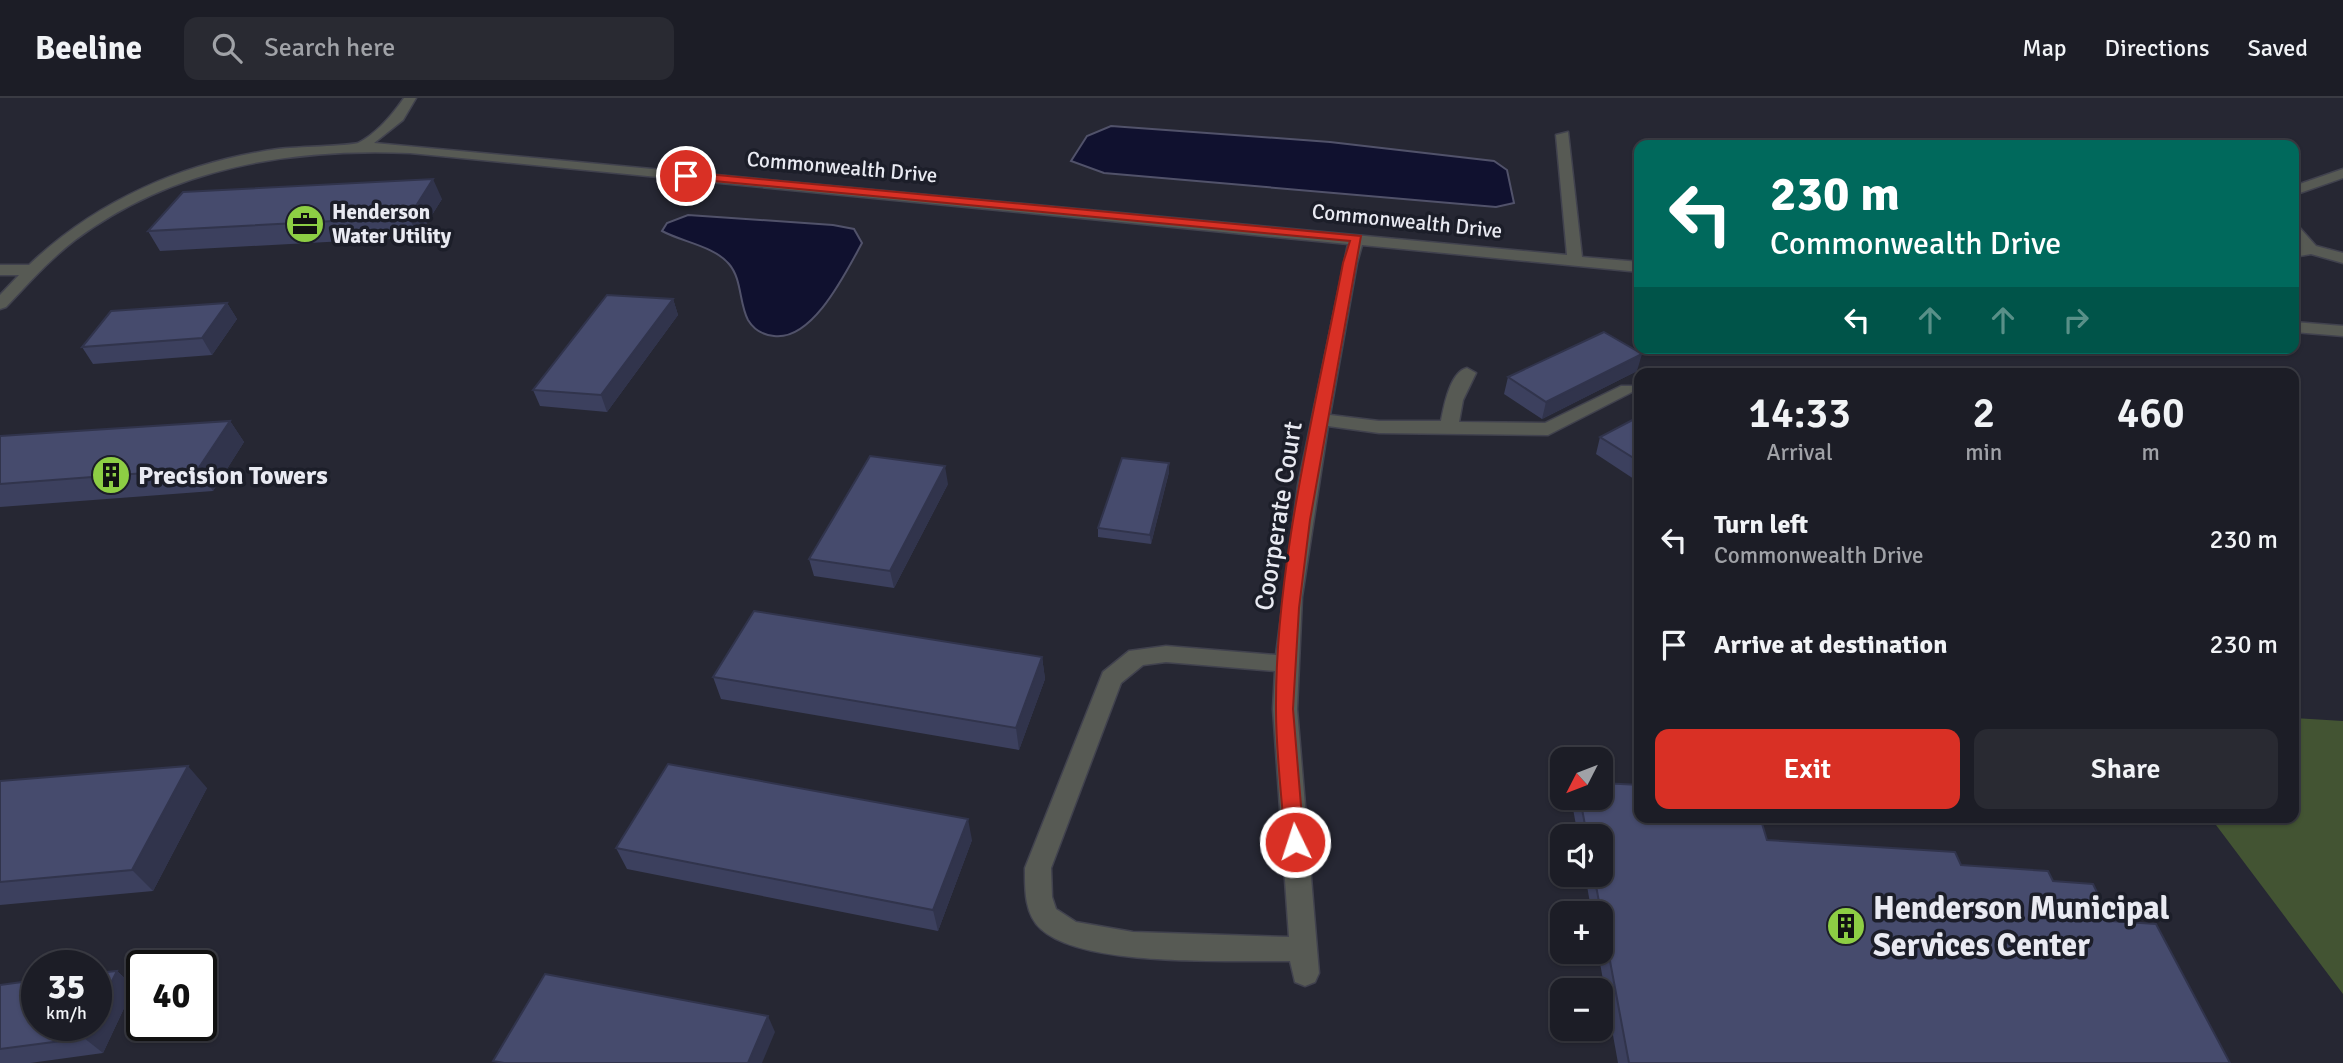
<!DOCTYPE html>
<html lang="en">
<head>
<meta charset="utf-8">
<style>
  body { margin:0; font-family:Signika,sans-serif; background:#292a32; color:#f1f3f6; height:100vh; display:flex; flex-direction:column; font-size:26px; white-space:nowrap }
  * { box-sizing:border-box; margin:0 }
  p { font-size:23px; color:#a0a2a7 }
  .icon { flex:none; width:38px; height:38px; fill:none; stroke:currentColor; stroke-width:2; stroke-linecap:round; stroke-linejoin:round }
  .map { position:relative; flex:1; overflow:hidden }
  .side { position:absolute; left:1634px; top:270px; width:665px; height:455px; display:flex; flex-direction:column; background:#1c1d26; border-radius:14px; box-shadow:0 2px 5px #0004,0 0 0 2px #3a3b43 }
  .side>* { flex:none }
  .guide { position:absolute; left:1634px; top:42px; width:665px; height:214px; border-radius:14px; box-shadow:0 2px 5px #0004,0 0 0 2px #3a3b43; background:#00695c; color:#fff; overflow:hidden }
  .needle { width:46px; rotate:228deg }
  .buttons { position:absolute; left:1550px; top:649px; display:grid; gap:14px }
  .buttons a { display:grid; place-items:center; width:63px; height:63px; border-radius:14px; background:#1c1d26; box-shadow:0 2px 5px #0004,0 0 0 2px #3a3b43; font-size:35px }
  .speed { position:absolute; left:21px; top:852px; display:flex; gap:14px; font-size:35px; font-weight:700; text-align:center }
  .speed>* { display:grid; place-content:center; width:91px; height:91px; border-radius:50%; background:#1c1d26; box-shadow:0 2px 5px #0004,0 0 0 2px #3a3b43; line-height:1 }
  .speed small { font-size:18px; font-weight:400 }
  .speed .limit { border:4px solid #111; border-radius:10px; background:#fff; color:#111 }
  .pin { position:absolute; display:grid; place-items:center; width:60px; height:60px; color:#fff; margin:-30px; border:4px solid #fff; border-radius:50%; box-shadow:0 2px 7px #0007 }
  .me { position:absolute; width:77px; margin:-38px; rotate:356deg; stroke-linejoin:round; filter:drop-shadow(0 0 5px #0008) }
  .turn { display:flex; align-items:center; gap:24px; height:147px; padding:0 21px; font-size:32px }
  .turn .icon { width:91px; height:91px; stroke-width:2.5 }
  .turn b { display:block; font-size:49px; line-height:60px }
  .lanes { display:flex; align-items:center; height:66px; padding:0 21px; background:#0003; justify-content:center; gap:35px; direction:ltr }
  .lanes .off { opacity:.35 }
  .eta { display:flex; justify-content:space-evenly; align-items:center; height:119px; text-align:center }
  .eta b { font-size:42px; font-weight:600; line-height:49px }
  .cta { display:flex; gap:14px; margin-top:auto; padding:14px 21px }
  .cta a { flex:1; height:80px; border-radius:14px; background:#d93025; color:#fff; font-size:28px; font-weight:600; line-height:80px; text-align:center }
  .cta a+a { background:#292a32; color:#f1f3f6 }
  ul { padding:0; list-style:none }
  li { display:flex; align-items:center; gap:21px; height:105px; padding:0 21px }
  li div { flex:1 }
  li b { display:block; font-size:26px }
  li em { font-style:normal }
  header { display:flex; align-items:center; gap:42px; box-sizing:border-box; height:98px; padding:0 35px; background:#1c1d26; border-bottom:2px solid #3a3b43 }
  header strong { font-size:33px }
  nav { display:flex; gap:38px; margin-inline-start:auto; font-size:24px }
  .search { width:490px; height:63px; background:#292a32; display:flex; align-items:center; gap:18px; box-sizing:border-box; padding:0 24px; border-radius:14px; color:#a0a2a7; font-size:26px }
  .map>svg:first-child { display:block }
  .green { fill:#435433 }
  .water { fill:#10112f; stroke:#51526a; stroke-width:2 }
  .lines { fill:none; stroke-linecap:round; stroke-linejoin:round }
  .minor-casing { stroke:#41424e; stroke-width:3 }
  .minor { fill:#575a54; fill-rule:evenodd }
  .wall { fill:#3c405e }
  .shaded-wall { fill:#31344c }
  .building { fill:#464b6d; stroke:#31344c; stroke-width:2 }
  .route { fill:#d93025; stroke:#8d1f18; stroke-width:2 }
  .labels { text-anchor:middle; stroke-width:7; stroke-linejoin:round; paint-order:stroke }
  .far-street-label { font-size:21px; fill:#e9eaf2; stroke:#1c1e29 }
  .far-poi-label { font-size:21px; font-weight:bold; fill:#e9eaf2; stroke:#1c1e29; text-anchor:start }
  .poi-label { font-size:26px; font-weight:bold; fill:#e9eaf2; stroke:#1c1e29; text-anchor:start }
  .street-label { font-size:26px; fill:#e9eaf2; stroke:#1c1e29 }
  .near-poi-label { font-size:32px; font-weight:bold; fill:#e9eaf2; stroke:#1c1e29; text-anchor:start }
</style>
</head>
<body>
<header>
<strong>Beeline</strong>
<div class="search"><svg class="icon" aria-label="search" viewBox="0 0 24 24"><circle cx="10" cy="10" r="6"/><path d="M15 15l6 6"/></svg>Search here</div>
<nav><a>Map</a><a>Directions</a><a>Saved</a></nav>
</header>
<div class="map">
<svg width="2343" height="965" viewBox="0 0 2343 965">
  <rect width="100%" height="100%" fill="#262733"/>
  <path class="green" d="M2294,620L2343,623V896L2210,719H2294Z"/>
  <path class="water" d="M1111,28L1330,44L1494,63L1507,72L1514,105L1496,109L1104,75L1071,63L1087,38Z
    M688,117L833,127L854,131L862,145C846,174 813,243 774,238C763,237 754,232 748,222C739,205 742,181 729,166C714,148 682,144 662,133L667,125Z"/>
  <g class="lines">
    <defs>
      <path id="minor" d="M404,0H416L403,22L374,45L1567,157L1556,37L1568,34L1582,159L1640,164V174L1362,147L1357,165L1330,317L1379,323H1441C1444,308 1450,274 1467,270L1476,275L1463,302L1459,324L1545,325L1621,288H1633L1636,292L1548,337L1379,335L1328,328L1302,499L1297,611L1319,875L1315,884L1305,888L1295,884L1290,863C1233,862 1083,870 1041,831C1024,816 1025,790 1025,770L1103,574L1129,553L1166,548L1276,557L1298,387L1348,146L410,55C290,50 173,69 75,142C49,162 28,186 6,209L0,211V197L19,177H0V167H29C97,102 185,64 278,51C293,49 350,48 358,45C376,36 393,16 404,0ZM1166,564L1275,573L1273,611L1289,839L1133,834L1076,824L1056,811L1052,799L1051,770L1121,585L1143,567Z
        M2343,71V80L2294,97V88Z
        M2294,128L2299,129L2316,148L2343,155V165L2311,156L2294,159V149L2300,148L2294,142Z
        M2294,224L2343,228V238L2294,234Z"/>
    </defs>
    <use href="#minor" class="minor-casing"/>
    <use href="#minor" class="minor"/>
  </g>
  <path class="wall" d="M442,101L418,139L160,153L148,133Z
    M673,201L678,217L607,314L540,308L533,292Z
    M227,205L237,221L212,257L93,266L82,249Z
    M1637,273L1542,321L1504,296L1508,279Z
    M1640,318V385L1596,356L1600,339Z
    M230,323L244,344L213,393L0,409V338Z
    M1169,374L1151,446L1098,439V430Z
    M948,386L894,490L814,478L809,461Z
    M1042,559L1045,581L1019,652L721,601L713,579Z
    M0,683L207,690L153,793L0,807Z
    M1571,700H1601L1767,742L1961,767L2053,783L2230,965H1618L1598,854H1601V816H1592L1585,777H1601V738H1578Z
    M972,742L938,833L627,771L616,750Z
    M117,873L134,889L103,955L30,965H0V887Z"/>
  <path class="shaded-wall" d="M433,81L442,101L418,139L409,119Z
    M673,201L678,217L607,314L601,297Z
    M227,205L237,221L212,257L202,240Z
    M1642,256L1637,273L1542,321L1546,304Z
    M230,323L244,344L213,393L198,371Z
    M1169,365V374L1151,446L1150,437Z
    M945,368L948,386L894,490L890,473Z
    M1042,559L1045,581L1019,652L1016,630Z
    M188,668L207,690L153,793L132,772Z
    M968,721L972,742L938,833L933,812Z
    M117,873L134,889L103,955L84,940L90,928H96V915Z
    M768,918L775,934L762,965H748Z"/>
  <path class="building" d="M433,81L409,119L148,133L183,94Z
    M607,197L673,201L601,297L533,292Z
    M227,205L202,240L82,249L111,213Z
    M1604,234L1642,256L1546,304L1508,279Z
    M1640,318V364L1600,339Z
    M230,323L198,371L0,386V338Z
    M870,358L945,368L890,473L809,461Z
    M1122,360L1169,365L1150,437L1098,430Z
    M754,513L1042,559L1016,630L713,579Z
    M668,666L968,721L933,812L616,750Z
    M188,668L132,772L0,784V683Z
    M1601,685L1640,687V719H1760L1767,742L1955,754L1961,767L2048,773L2053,783L2093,786L2111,823L2156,826L2230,965H1629L1594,777H1601V738H1587L1580,700H1601Z
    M117,873L96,915V875Z
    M545,876L768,918L748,965H504L493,963Z
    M37,882V928H90L84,940L0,951V887Z"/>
  <path class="route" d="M686,74L1361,138L1310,422L1299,510L1293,611L1304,744L1302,750H1288L1285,744C1282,700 1276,656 1276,612C1275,466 1316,308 1343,165L1350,143L682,80V75Z"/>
  <defs>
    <symbol id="office-disc" viewBox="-11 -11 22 22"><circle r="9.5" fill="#8dce44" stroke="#1c1e29"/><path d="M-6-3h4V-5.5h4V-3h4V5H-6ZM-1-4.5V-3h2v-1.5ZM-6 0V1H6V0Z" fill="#111"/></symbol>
    <symbol id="building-disc" viewBox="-11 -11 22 22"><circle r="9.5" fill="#8dce44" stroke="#1c1e29"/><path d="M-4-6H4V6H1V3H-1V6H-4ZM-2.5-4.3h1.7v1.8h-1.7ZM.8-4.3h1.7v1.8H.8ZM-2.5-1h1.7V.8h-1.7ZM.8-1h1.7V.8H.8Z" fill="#111"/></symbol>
  </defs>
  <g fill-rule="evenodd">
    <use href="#office-disc" x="283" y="104" width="44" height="44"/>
    <use href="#building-disc" x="89" y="355" width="44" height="44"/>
    <use href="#building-disc" x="1824" y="806" width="44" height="44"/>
  </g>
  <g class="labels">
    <g class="far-street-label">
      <text transform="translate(842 69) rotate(5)" y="7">Commonwealth Drive</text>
      <text transform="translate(1407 123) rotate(6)" y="7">Commonwealth Drive</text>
    </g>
    <g class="far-poi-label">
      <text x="332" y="121">Henderson<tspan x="332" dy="24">Water Utility</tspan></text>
    </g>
    <g class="poi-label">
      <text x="138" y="386">Precision Towers</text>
    </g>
    <g class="street-label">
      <text transform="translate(1278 418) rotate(-81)" y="9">Coorperate Court</text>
    </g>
    <g class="near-poi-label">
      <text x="1873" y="821">Henderson Municipal<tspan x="1873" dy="37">Services Center</tspan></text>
    </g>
  </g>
</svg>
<div class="buttons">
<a><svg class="needle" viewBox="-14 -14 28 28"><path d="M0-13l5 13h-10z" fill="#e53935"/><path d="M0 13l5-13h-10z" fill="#a0a2a7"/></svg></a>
<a><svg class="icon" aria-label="sound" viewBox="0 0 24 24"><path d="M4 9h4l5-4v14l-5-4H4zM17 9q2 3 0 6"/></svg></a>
<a>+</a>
<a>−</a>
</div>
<div class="speed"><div>35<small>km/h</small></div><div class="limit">40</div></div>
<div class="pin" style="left:686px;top:78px;background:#d93025"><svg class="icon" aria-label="arrive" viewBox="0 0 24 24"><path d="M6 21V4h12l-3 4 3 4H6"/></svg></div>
<svg class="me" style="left:1295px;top:744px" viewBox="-20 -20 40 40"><circle r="17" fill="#d93025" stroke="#fff" stroke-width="3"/><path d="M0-11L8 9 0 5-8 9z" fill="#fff"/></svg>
<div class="guide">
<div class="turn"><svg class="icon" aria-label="left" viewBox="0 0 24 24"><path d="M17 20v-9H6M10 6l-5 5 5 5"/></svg><div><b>230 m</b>Commonwealth Drive</div></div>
<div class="lanes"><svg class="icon" aria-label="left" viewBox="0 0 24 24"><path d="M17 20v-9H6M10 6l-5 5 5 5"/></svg><svg class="icon off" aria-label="ahead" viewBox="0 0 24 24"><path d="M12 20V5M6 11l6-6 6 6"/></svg><svg class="icon off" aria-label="ahead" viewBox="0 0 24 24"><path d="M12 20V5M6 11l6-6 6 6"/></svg><svg class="icon off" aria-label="right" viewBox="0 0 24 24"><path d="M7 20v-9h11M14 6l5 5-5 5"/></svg></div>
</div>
<section class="side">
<div class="eta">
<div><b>14:33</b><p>Arrival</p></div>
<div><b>2</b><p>min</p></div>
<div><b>460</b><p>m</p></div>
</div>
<ul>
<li><svg class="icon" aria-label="left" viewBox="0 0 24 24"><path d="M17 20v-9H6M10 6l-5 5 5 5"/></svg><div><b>Turn left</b><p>Commonwealth Drive</p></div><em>230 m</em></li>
<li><svg class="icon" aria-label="arrive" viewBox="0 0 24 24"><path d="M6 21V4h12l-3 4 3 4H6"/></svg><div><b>Arrive at destination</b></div><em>230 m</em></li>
</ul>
<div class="cta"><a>Exit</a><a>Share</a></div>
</section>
</div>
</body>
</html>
